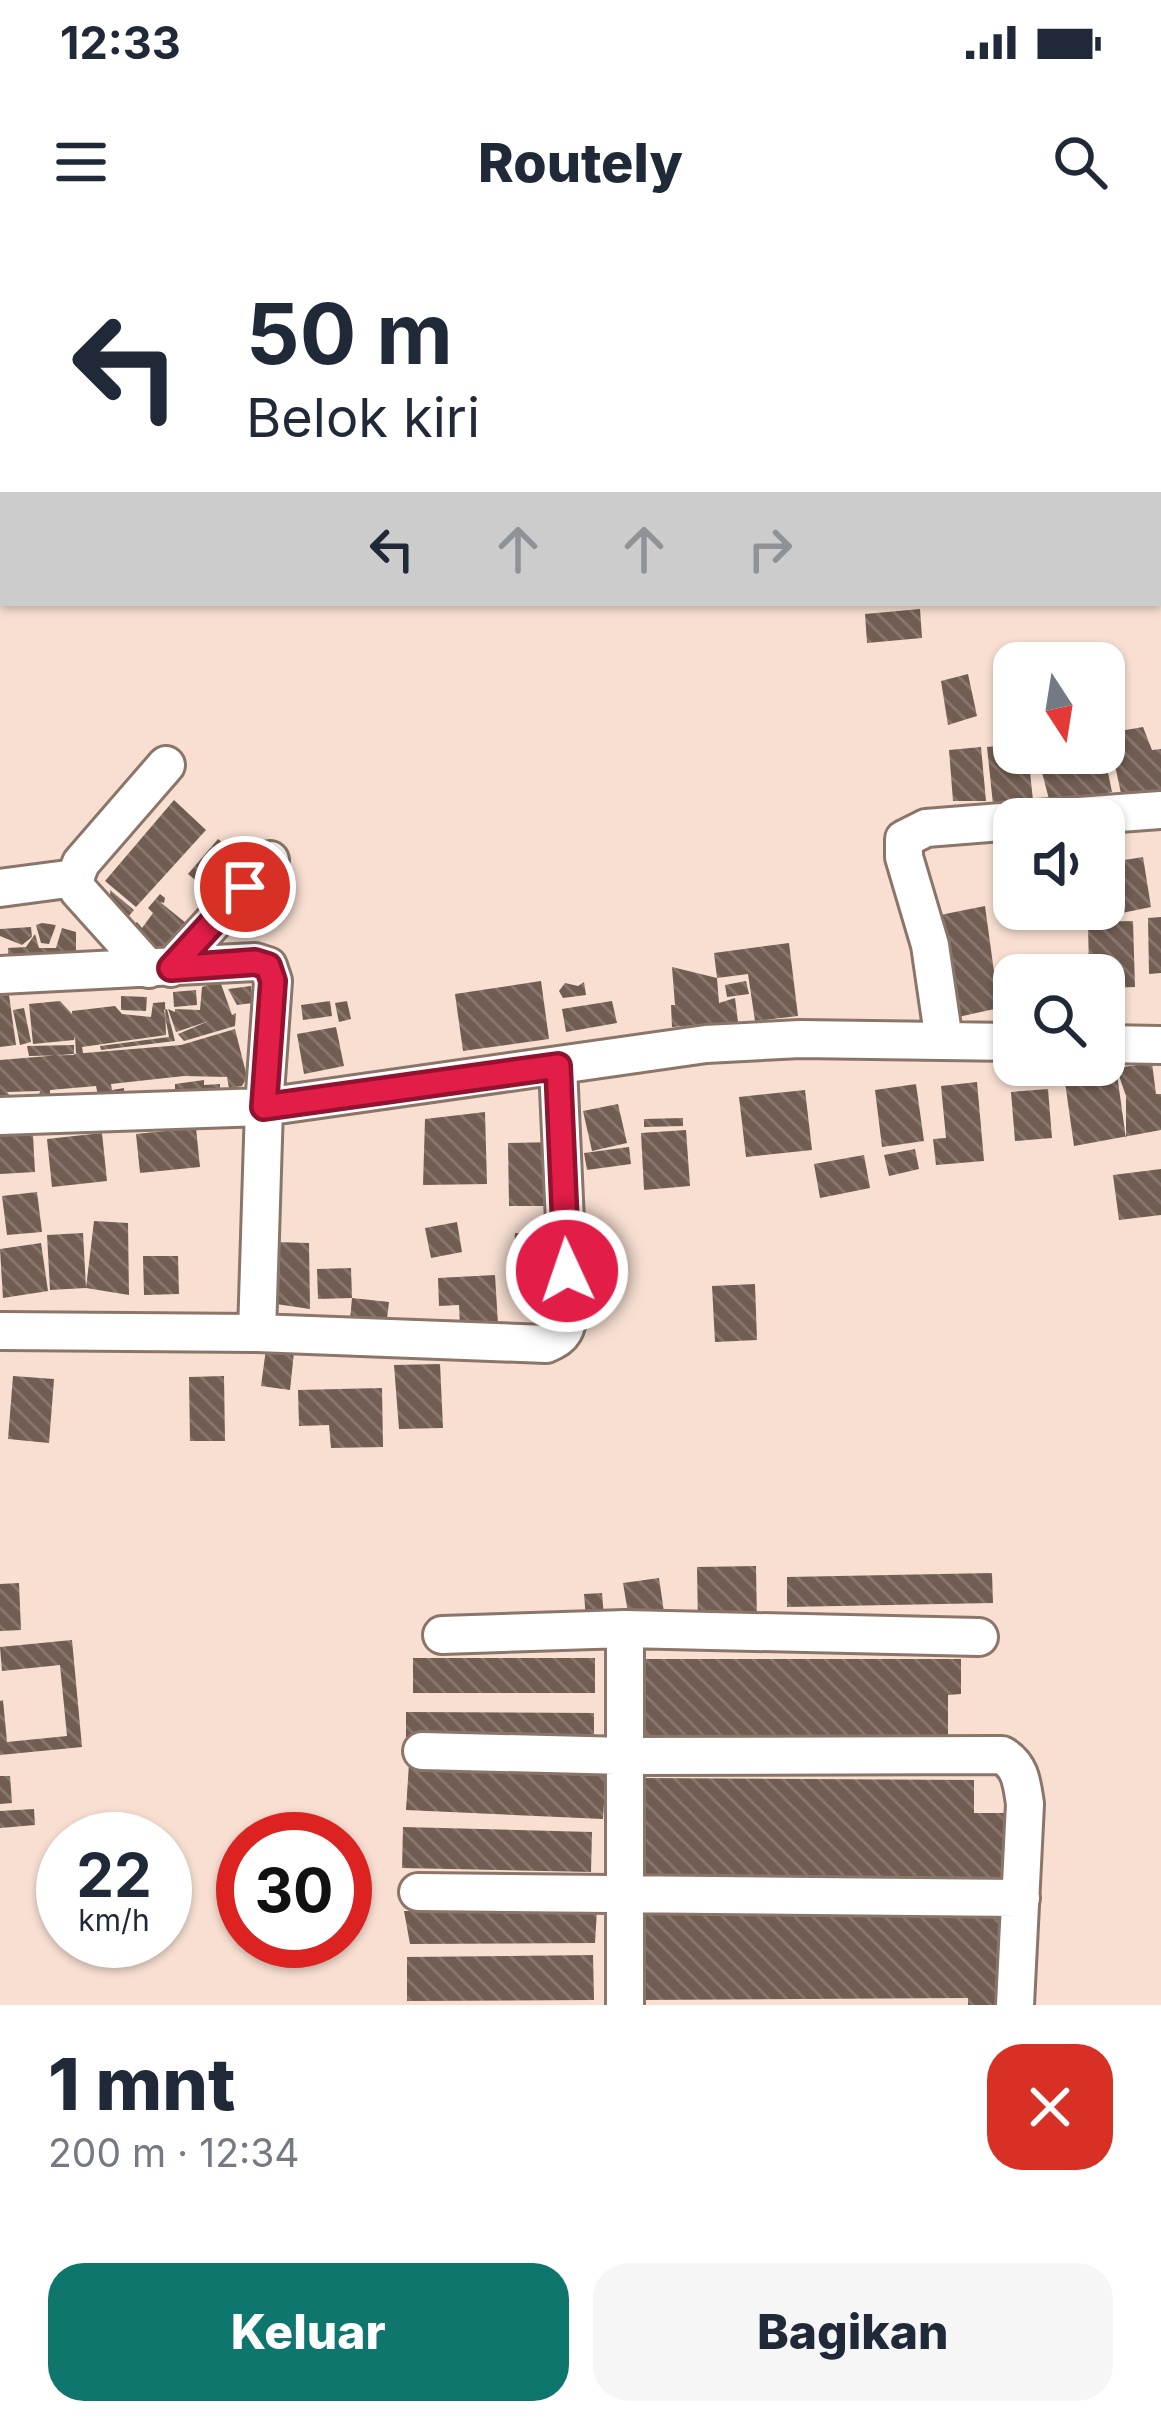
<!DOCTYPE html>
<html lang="id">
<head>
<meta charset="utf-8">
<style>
  body { margin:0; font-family:Inter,sans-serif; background:#f6f6f7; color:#1f2937; height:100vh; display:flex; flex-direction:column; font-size:45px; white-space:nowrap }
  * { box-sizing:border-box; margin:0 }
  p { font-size:39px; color:#747a83 }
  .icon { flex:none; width:66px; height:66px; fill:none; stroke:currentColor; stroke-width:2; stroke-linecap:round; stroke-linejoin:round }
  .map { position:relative; height:1765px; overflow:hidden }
  .details { display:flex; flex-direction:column; background:#fff; flex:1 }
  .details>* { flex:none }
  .hud { position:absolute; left:0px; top:0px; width:1161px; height:366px; box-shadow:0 3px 9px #0004; background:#fff; color:#1f2937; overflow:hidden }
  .needle { width:78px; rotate:168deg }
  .buttons { position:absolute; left:993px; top:402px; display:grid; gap:24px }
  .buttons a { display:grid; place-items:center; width:132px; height:132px; border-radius:24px; background:#fff; box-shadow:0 3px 9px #0004; font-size:60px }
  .speed { position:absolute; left:36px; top:1572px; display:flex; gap:24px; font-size:60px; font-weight:700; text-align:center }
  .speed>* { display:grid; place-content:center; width:156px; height:156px; border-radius:50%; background:#fff; box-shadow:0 3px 9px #0004; line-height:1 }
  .speed small { font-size:30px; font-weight:400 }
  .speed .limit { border:18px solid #d22; background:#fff; color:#111 }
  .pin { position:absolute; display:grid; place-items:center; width:102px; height:102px; color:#fff; margin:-51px; border:6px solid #fff; border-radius:50%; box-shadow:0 3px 12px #0007 }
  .me { position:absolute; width:132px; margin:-66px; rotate:357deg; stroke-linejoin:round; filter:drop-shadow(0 0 9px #0008) }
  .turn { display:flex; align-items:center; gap:42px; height:252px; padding:0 48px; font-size:54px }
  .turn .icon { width:156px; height:156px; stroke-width:2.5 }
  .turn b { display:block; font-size:84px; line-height:102px }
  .lanes { display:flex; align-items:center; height:114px; padding:0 48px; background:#0003; justify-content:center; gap:60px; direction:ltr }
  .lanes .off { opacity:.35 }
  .round { display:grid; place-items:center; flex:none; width:126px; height:126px; border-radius:36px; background:#f6f6f7 }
  .head { display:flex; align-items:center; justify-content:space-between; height:204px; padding:0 48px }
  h1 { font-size:72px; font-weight:800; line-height:90px }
  .button { display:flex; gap:24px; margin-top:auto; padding:24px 48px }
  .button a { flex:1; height:138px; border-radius:36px; background:#0f766e; color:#fff; font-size:48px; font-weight:800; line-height:138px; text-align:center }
  .button a+a { background:#f6f6f7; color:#1f2937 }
  .status { display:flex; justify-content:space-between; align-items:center; height:84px; padding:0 60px; background:#fff; direction:ltr }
  .status svg { height:33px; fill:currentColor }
  header { display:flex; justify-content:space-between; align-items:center; height:156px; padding:0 48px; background:#fff; font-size:54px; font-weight:800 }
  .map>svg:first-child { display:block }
  .building { fill:url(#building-back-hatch); fill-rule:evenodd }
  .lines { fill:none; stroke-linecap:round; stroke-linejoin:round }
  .minor-casing { stroke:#8b7569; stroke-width:42 }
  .minor { stroke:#fff; stroke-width:36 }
  .route-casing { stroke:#92132f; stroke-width:30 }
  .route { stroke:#e11d48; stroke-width:21 }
</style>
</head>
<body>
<div class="status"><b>12:33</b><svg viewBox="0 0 49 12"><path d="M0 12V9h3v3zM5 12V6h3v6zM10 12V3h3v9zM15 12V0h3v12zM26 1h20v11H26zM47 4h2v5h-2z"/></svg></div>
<header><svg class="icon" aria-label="menu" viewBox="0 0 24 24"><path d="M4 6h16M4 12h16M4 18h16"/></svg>Routely<svg class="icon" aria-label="search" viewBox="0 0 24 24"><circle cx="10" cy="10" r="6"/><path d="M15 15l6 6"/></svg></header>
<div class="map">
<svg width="1161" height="1765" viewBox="0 0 1161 1765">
  <defs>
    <pattern id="building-back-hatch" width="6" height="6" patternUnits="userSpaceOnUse" patternTransform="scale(3)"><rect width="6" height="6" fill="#715d52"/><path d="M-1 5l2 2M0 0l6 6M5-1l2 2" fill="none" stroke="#86766e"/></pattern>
  </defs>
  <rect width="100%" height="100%" fill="#f8dfd2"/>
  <path class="building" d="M920,369L922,398L867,403L865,374Z
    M968,434L977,476L948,485L941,441Z
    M1143,487L1152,510L1161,509V551L1122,558L1108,493Z
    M1014,504V513H1028L1034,570L994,574L987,507Z
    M981,507L986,561H953L949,510Z
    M1037,513H1104L1112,552L1051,567Z
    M174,560L206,590L136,667L105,641Z
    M218,599L253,626L239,643L227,632L210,652L188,634Z
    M1014,607V634L1007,636L1000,609Z
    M1143,617L1151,667L1117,674L1106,623Z
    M110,650L134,670L118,689L111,664Z
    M160,654L165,658L164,663L160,662L186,683L158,717L121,696L137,682L142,688L153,673L148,668Z
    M985,666L999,768L940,781L920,679Z
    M1161,677V733L1149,734L1148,678Z
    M1133,681L1135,747L1104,748V735H1089L1088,682Z
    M42,683L56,685L49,704L41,703L36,685Z
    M31,687L32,697L22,705L0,696V689Z
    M62,688L76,692V720L9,725L8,708L26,707L35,694L39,708H56Z
    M789,703L798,776L755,781L748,734L717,738L714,713Z
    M672,727L717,738L719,763L735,758L738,782L672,787L671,765H675Z
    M220,741L232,775L236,773L235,786L184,801L178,794L209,781L176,792L168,769L175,772V769L200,770L202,747Z
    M541,741L549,799L463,811L455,754Z
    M746,741L749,754L727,757L725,745Z
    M584,742L586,755L563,758L559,751L565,743L578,746Z
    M251,746L253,763L237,765L228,749Z
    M1117,748L1124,782L1104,785V752Z
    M196,750L197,765L174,767L173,752Z
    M9,755L16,805L0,807V756Z
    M121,756L147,757L146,771L121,770Z
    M60,761L72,774V771L115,766L122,774L151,777L153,763L165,762L166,795L82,807L83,813L76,814L75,796L74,800L33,804L29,764Z
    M330,761L332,776L303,780L301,765Z
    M347,761L351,779L339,782L335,763Z
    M612,761L617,783L566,792L562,769Z
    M24,768L31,802L20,805L13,770Z
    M167,769L175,801L101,810L100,806L169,797L164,770Z
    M336,787L344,826L304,834L297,794Z
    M235,789L247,837L242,846L229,848L227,837L184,836L111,844L112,850L124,848V853L98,856L96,846L50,850V856H39L40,851L7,852L10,856L0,858V820L181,805Z
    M74,805V815L29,816L27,806Z
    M1152,823L1156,854H1161V890L1074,906L1064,835ZM1116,827L1126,856V899Z
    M204,840V845L220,844V851L175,853V844Z
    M977,842L984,921L936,925L933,899L946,898L941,846Z
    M916,844L924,901L882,907L875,850Z
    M1048,849L1052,898L1015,901L1011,852Z
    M805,850L812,910L746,917L739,857Z
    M618,864L627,903L592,911L583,871Z
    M485,872L487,944L423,945L425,879Z
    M32,877L35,932L0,934V879Z
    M163,878L182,888L169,891L196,888L200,927L140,933L136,894L165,891Z
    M683,878V886L644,887V879Z
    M686,890L690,946L644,950L641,893Z
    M102,893L107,941L52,947L47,899Z
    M558,902V966H509L508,903Z
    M629,907L631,924L587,930L584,913Z
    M915,909L919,929L889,936L884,915Z
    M864,915L870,948L820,958L814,924Z
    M1161,929V975L1119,980L1113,935Z
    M37,952L42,992L7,995L2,956Z
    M94,981L128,983L129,1055L86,1048Z
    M457,982L462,1012L431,1018L425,988Z
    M83,993L86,1048L50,1050L47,995Z
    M515,993L552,995L550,1027L513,1024Z
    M275,1002L309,1003L310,1069L276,1064Z
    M41,1003L48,1051L3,1058L0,1009Z
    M143,1016H178L179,1054L144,1055Z
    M351,1028L352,1058L318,1059L317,1029Z
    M495,1035L498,1084L460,1086L459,1065L439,1066L438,1038Z
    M755,1044L757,1100L715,1102L712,1046Z
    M352,1058L389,1062L385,1095L349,1091Z
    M266,1109L294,1112L290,1150L261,1146Z
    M440,1124L443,1188L399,1189L394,1125Z
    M13,1136L54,1139L49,1203L8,1199Z
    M224,1136L225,1201H190L189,1137Z
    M382,1148L383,1207L331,1208L329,1185L299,1186L298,1150Z
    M756,1326L757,1384L698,1385L697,1327Z
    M992,1333L993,1363L787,1367V1337Z
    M659,1338L665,1379L630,1385L623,1343Z
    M19,1343L21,1390L0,1391V1344Z
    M602,1353L604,1377L586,1379L584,1354Z
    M72,1400L82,1507L0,1515V1461L3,1460L7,1502L67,1496L60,1425L2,1431L0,1407Z
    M413,1418H595V1453H413Z
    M639,1419H961V1454L948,1455V1505H639Z
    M406,1472L594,1473V1502L406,1501Z
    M409,1523L606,1532L603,1579L406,1570Z
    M0,1536H10L12,1563L0,1564Z
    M639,1538L974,1540V1573H1010V1638L638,1636Z
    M34,1569L35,1585L0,1588V1571Z
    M403,1587L592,1592L591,1632L402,1628Z
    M1002,1668L1003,1765H968V1758L640,1760L639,1671Z
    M597,1670L595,1703L410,1704L404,1671Z
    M593,1715L594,1760L407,1761V1717Z"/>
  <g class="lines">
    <defs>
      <path id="minor" d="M1038,579L1161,570
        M0,648L75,638
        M171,728L270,620
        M149,729L78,650L75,638L81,623L166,525
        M0,735L255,722L268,726L273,741L264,867L0,876
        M944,801L930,705L904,617V599L926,588L1014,581
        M1104,804L1161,805
        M0,1091L257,1093L264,867L706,804L800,799L1014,802
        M257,1093L546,1104C565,1097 566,1089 569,1070L558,827
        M625,1389V1765
        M442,1395L625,1389L979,1397
        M422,1511L626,1516L1002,1515C1021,1526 1022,1544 1025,1564L1015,1765
        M418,1652L1021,1658"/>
    </defs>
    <use href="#minor" class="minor-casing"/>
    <use href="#minor" class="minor"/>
  </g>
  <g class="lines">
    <defs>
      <path id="route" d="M245,647L171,728L255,722L268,726L273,741L264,867L558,826L567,1031"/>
    </defs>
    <use href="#route" class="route-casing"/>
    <use href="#route" class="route"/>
  </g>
</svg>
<div class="buttons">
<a><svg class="needle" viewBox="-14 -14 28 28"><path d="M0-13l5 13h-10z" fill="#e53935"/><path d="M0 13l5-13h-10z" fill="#747a83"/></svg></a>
<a><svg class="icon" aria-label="sound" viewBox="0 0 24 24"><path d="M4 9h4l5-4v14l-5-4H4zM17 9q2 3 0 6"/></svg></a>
<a><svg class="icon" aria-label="search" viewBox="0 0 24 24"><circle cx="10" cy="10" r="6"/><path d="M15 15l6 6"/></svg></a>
</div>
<div class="speed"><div>22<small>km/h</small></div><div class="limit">30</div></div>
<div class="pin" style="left:245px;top:647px;background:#d93025"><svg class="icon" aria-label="arrive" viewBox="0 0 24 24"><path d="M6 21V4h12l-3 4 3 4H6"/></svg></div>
<svg class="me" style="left:567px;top:1031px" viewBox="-20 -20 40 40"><circle r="17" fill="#e11d48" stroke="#fff" stroke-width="3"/><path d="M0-11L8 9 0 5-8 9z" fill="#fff"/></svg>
<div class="hud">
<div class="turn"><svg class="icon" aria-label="left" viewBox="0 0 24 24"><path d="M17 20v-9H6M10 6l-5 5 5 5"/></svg><div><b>50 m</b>Belok kiri</div></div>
<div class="lanes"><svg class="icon" aria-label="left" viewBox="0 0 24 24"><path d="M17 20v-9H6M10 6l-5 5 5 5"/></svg><svg class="icon off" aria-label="ahead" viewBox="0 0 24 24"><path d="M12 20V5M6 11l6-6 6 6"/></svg><svg class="icon off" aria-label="ahead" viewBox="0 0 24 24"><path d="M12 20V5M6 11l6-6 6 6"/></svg><svg class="icon off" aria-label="right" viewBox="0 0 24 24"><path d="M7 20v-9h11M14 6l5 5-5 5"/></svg></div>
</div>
</div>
<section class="details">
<div class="head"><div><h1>1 mnt</h1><p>200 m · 12:34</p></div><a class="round" style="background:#d93025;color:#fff"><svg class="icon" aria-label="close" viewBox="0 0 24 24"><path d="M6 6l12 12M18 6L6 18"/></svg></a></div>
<div class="button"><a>Keluar</a><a>Bagikan</a></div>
</section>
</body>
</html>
